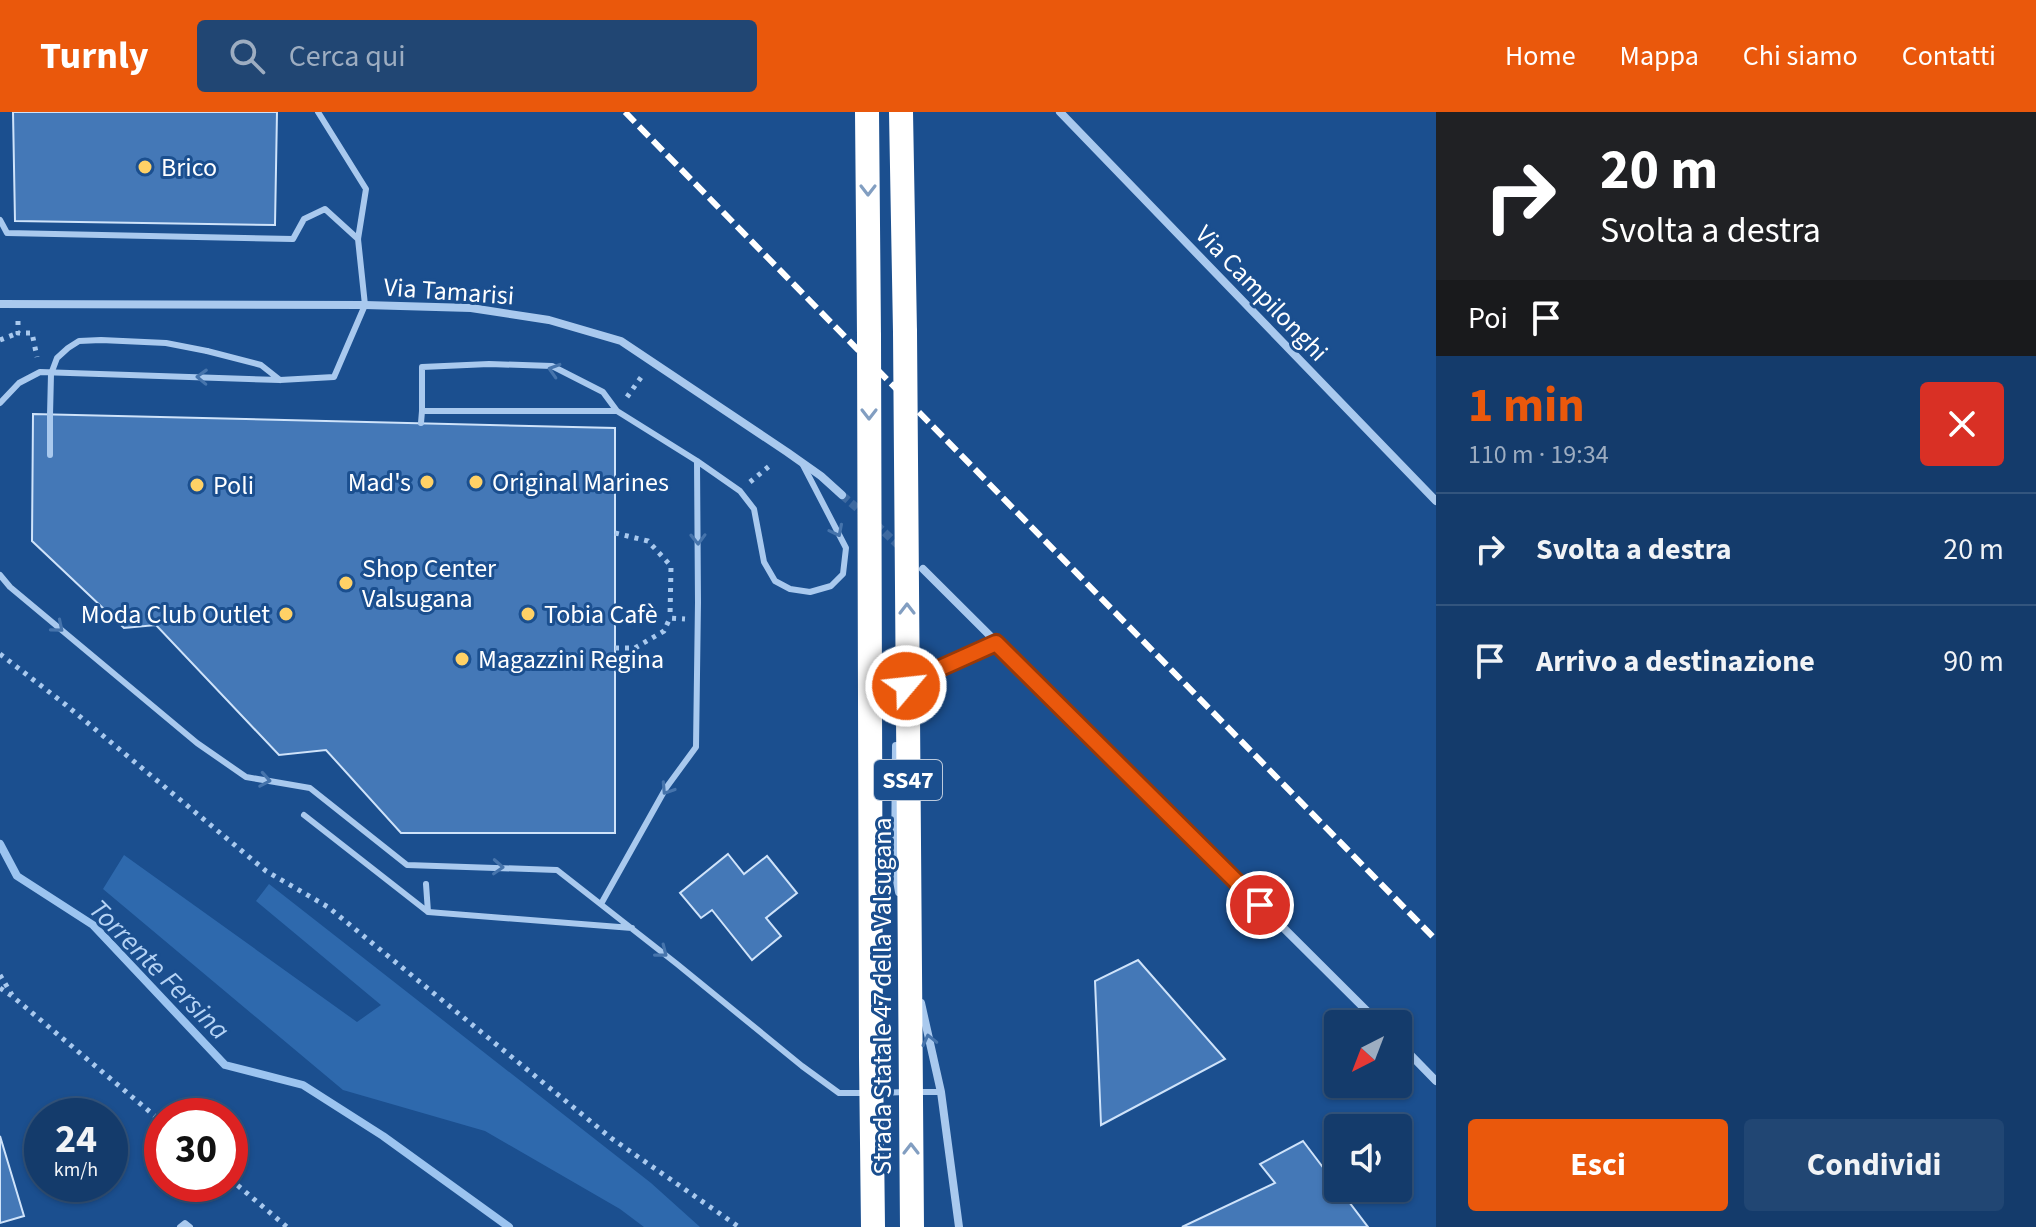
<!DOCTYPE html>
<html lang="it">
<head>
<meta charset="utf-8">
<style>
  body { margin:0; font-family:"Source Sans 3",sans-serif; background:#214673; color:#f1f3f6; height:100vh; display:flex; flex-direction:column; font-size:30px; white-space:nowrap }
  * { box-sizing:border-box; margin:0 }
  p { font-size:26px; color:#9dadc1 }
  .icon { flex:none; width:44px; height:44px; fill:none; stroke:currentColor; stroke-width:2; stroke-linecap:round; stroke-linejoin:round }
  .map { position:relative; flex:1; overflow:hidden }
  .drawer { display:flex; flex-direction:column; background:#143b6b; width:600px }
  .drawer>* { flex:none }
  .hud { background:#202124; color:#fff; overflow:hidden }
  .needle { width:52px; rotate:222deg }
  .controls { position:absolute; left:1324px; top:898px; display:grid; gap:16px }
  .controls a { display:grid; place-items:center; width:88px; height:88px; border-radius:8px; background:#143b6b; box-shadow:0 2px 6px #0004,0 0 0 2px #33557e; font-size:40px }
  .speed { position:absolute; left:24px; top:986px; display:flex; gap:16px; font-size:40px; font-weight:700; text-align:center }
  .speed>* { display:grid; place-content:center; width:104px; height:104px; border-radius:50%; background:#143b6b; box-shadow:0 2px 6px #0004,0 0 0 2px #33557e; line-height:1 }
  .speed small { font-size:20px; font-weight:400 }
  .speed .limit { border:12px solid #d22; background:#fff; color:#111 }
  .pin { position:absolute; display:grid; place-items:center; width:68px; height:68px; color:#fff; margin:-34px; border:4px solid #fff; border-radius:50%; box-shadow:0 2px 8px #0007 }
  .me { position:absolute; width:88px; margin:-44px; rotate:62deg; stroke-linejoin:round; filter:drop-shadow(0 0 6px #0008) }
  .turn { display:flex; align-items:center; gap:28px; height:168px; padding:0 32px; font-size:36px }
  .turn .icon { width:104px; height:104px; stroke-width:2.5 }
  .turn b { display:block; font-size:56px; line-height:68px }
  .then { display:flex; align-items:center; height:76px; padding:0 32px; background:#0003; gap:16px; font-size:30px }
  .round { display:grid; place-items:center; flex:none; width:84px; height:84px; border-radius:8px; background:#214673 }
  .overview { display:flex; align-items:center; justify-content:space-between; height:136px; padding:0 32px }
  h1 { font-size:48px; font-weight:700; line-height:60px; color:#ea580c }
  .button { display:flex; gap:16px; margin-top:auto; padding:16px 32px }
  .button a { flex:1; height:92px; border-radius:8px; background:#ea580c; color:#fff; font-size:32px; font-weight:700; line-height:92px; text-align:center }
  .button a+a { background:#214673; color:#f1f3f6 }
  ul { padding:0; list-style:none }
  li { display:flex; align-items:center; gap:24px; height:112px; padding:0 32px; border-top:2px solid #33557e }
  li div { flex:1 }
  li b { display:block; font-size:30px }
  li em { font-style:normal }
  header { display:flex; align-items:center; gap:48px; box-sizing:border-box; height:112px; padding:0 40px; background:#ea580c; color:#fff }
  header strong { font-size:38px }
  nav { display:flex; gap:44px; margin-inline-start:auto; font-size:28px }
  .search { width:560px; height:72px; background:#214673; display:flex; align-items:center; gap:20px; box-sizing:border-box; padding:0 28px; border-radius:8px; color:#9dadc1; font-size:30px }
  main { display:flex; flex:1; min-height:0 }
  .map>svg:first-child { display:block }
  .green { fill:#2e69ad }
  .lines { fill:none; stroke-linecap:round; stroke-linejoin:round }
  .stream { stroke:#9cc4f0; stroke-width:8 }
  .building { fill:#4478b7; stroke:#cfe3fa; stroke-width:2 }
  .street-tunnel { stroke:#3d69a0; stroke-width:8; stroke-dasharray:8 4; stroke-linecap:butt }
  .path { stroke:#a9c9ee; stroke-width:5; stroke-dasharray:4 6; stroke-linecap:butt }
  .lane { stroke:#a9c9ee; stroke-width:6 }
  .street { stroke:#a9c9ee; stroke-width:8 }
  .highway { stroke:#fff; stroke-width:24 }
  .rail { stroke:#fff; stroke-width:6; stroke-dasharray:14 6; stroke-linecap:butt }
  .lane-bridge { stroke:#a9c9ee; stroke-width:6 }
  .highway-bridge { stroke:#fff; stroke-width:24 }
  .oneway { stroke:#829ec1 }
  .oneway2 { stroke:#4674ac }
  .route-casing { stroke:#983908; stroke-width:20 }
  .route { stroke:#ea580c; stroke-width:14 }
  .poi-dot { fill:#ffd166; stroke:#1b4f8f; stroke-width:3 }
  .labels { text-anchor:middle; stroke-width:6; stroke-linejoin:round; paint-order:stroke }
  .shield { fill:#1b4f8f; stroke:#bbcadd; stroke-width:2 }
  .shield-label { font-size:24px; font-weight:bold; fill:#fff }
  .poi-label { font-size:26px; fill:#fff; stroke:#1b4f8f; text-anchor:start }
  .street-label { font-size:26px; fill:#fff; stroke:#1b4f8f }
  .water-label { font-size:28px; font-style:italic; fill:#b5d3f5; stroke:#1b4f8f }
</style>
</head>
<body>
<header>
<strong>Turnly</strong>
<div class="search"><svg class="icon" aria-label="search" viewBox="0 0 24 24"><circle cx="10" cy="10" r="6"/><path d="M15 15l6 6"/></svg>Cerca qui</div>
<nav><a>Home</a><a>Mappa</a><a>Chi siamo</a><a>Contatti</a></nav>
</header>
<main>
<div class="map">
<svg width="1436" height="1115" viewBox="0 0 1436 1115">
  <rect width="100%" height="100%" fill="#1b4f8f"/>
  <path class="green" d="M124,743L357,910L381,893L256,789L269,772L651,1071L700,1115H644L620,1097L485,1019L343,978L103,777Z"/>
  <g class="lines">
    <path class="stream" d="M0,732L17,764L93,813L225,953L303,973L383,1024L509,1115"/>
  </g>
  <path class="building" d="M13,0H277L275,113L15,109Z
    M33,302L615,316V721H401L326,638L279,643L156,513L124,516L32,429Z
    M728,742L744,762L767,744L797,781L766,806L781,824L752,848L712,798L701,806L680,781Z
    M1138,848L1225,947L1101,1013L1095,869Z
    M0,1024L24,1104L0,1111Z
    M1303,1029L1368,1115H1182L1275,1071L1260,1052Z"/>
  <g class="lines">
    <path class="street-tunnel" d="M842,383L865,403
      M876,412L901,436"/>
    <path class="path" d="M18,209V221H32L37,245
      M0,228L18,221
      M627,285L642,264
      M750,370L773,351
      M615,421L648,429L671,454L670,506
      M615,536H635L664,519L670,506L685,507
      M0,542L66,593L266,759L328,795L611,1026L739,1115
      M0,863L12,883
      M0,876L12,884L162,1010
      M230,1067L287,1115"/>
    <path class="lane" d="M0,108L7,121L293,127L304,107L325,97L358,127
      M207,239L261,253L280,268
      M0,291L19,271L40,260L280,268L334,265L365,193L358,127L366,77L318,0
      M617,299H422V255L489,252L552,254L603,280L617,299L697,349L740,379L754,397L764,450L775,469L790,477L810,480L831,474L843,462L846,436L803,353
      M50,303V343
      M421,311L422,299
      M0,463L10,475L197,631L246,665L310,676L407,753L557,758L677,852L802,954L839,981H866
      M304,703L428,800L632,816
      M426,772L428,800
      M601,792L666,676L696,635L698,490L697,349
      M917,980H941
      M877,981L906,980
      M180,1115L185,1111L190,1115"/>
    <path class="street" d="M1060,0L1436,389
      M0,192L365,193L471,196L549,208L621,229L787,340L821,364L842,383
      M923,457L1380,912
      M910,572L996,531
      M896,634L895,757L899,780
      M921,891L941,980L959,1115
      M1398,930L1436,969"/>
    <path class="highway" d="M867,0L869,224
      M901,0L905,220"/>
    <path class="rail" d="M625,0L1436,828"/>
    <path class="lane-bridge" d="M50,303L51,262L57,246L68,236L79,229L101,228L166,231L207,239"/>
    <path class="highway-bridge" d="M905,220L912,1115
      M869,224L871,946L873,1115"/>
  </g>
  <defs><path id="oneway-chevron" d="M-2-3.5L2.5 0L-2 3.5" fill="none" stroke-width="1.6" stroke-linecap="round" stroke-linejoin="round" transform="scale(2)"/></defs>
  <g class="oneway">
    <use href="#oneway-chevron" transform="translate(868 78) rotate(90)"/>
    <use href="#oneway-chevron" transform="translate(869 302) rotate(90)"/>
    <use href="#oneway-chevron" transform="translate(907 497) rotate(-90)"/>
    <use href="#oneway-chevron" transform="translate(911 1037) rotate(-90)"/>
  </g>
  <g class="oneway2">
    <use href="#oneway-chevron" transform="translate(554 258) rotate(-163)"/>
    <use href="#oneway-chevron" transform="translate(202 265) rotate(-178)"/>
    <use href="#oneway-chevron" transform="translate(837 419) rotate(63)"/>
    <use href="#oneway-chevron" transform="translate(698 427) rotate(89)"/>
    <use href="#oneway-chevron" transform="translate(58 515) rotate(40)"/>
    <use href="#oneway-chevron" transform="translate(265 668) rotate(10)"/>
    <use href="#oneway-chevron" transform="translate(667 677) rotate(123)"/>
    <use href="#oneway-chevron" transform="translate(498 755) rotate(3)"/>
    <use href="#oneway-chevron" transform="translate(662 840) rotate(38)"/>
    <use href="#oneway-chevron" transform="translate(929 928) rotate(-103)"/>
  </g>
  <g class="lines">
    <defs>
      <path id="route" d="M906,574L927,562L996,531L1260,793"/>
    </defs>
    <use href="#route" class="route-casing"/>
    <use href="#route" class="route"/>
  </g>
  <g class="poi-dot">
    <circle cx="145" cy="55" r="8"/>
    <circle cx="427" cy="370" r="8"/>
    <circle cx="476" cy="370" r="8"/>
    <circle cx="197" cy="373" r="8"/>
    <circle cx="346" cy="471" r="8"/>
    <circle cx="286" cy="502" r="8"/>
    <circle cx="528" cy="502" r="8"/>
    <circle cx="462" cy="547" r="8"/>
  </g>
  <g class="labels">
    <rect class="shield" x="874" y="648" width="68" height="40" rx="6"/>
    <g class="shield-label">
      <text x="908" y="676">SS47</text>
    </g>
    <g class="poi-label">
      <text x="161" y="64">Brico</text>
      <text x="411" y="379" text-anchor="end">Mad's</text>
      <text x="492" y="379">Original Marines</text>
      <text x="213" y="382">Poli</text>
      <text x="362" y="465">Shop Center<tspan x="362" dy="30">Valsugana</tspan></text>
      <text x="270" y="511" text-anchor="end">Moda Club Outlet</text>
      <text x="544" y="511">Tobia Cafè</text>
      <text x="478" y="556">Magazzini Regina</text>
    </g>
    <g class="street-label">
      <text transform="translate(449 179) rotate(4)" y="9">Via Tamarisi</text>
      <text transform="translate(1262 181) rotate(46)" y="9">Via Campilonghi</text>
      <text transform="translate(882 884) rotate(-90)" y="9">Strada Statale 47 della Valsugana</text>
    </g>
    <g class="water-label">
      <text transform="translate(160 857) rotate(45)" y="10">Torrente Fersina</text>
    </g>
  </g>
</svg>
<div class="controls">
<a><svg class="needle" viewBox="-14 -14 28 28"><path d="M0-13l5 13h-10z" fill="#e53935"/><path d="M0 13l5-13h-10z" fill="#9dadc1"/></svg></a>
<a><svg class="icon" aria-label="sound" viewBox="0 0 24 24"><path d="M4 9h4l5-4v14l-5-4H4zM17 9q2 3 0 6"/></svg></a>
</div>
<div class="speed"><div>24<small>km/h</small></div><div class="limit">30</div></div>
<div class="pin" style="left:1260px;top:793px;background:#d93025"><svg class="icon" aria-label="arrive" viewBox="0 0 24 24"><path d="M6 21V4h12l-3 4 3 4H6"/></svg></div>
<svg class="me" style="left:906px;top:574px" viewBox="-20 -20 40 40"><circle r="17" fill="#ea580c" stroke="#fff" stroke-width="3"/><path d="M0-11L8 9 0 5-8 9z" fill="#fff"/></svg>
</div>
<section class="drawer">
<div class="hud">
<div class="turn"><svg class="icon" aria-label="right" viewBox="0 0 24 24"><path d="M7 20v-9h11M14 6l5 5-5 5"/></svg><div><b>20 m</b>Svolta a destra</div></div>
<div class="then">Poi<svg class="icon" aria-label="arrive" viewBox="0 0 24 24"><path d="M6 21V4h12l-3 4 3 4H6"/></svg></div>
</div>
<div class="overview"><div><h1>1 min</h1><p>110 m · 19:34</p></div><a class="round" style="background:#d93025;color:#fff"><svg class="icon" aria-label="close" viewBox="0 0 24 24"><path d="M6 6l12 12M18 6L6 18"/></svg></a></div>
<ul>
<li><svg class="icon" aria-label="right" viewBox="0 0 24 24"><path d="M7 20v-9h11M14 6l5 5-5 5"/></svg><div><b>Svolta a destra</b></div><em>20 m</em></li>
<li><svg class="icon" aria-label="arrive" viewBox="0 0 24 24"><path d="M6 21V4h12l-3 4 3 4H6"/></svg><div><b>Arrivo a destinazione</b></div><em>90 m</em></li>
</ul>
<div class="button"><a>Esci</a><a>Condividi</a></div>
</section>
</main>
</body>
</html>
